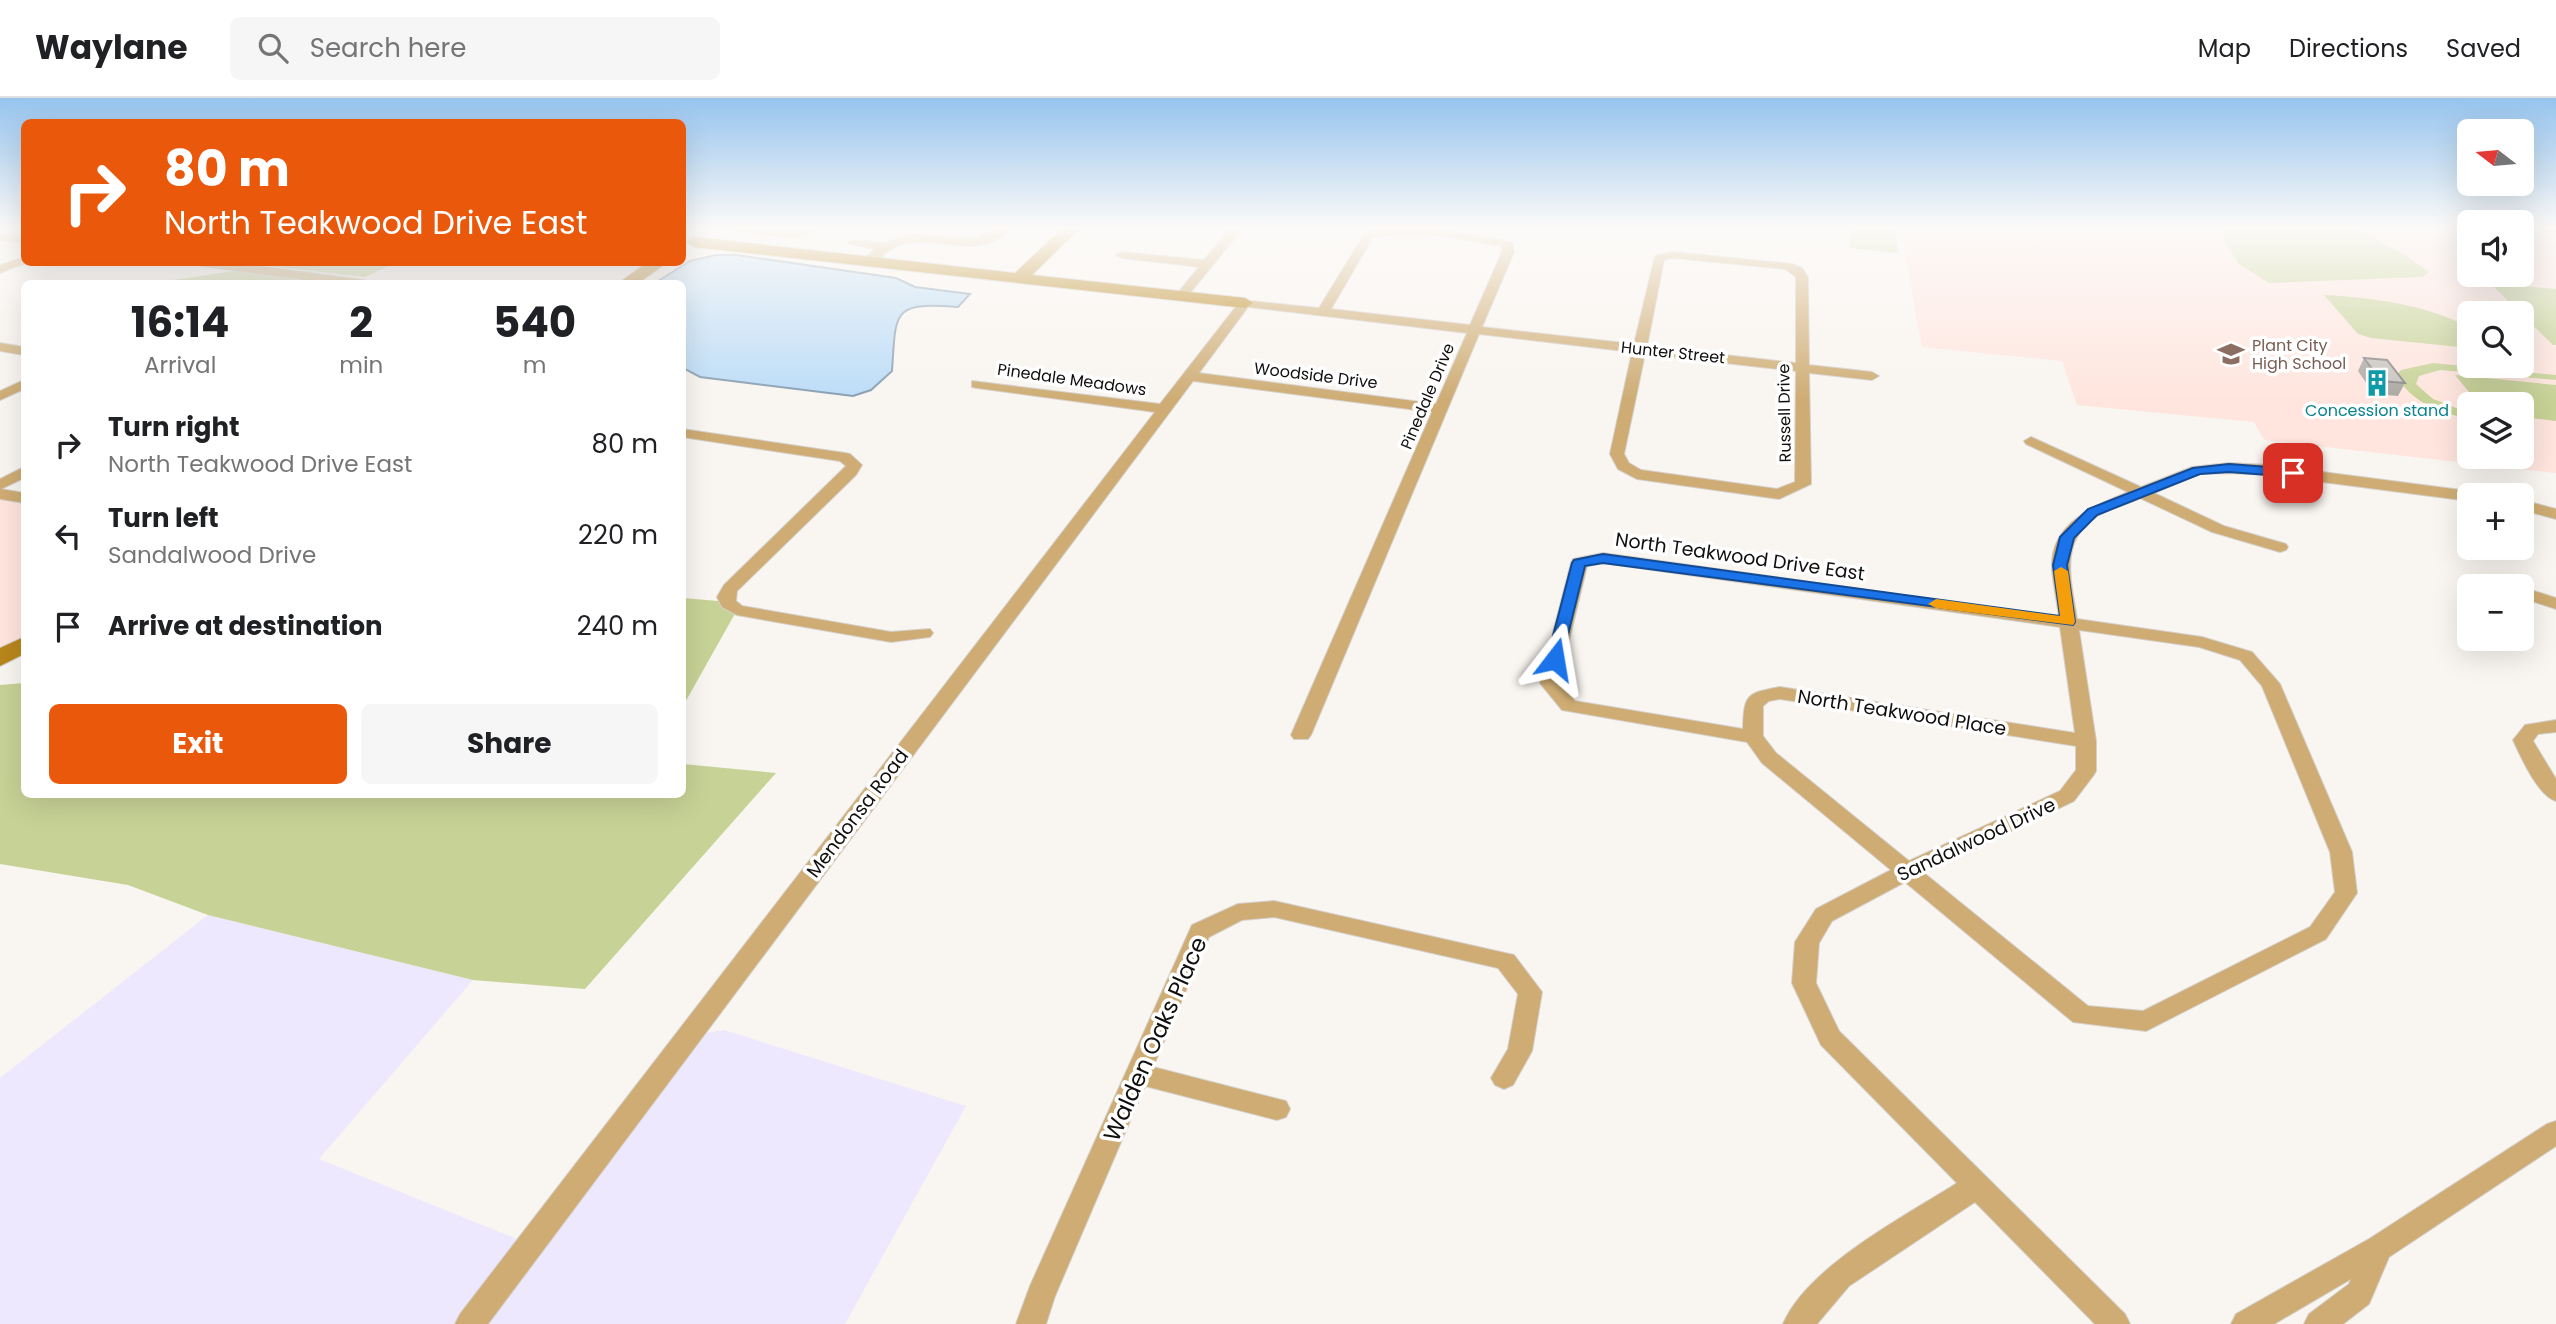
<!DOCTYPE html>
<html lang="en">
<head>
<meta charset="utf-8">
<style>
  body { margin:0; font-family:Poppins,sans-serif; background:#f6f6f6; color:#202124; height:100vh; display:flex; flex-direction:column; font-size:26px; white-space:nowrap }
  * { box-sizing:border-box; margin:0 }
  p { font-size:23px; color:#757577 }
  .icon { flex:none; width:38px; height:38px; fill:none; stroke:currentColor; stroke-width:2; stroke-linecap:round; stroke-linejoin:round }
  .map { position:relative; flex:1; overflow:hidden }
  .details { position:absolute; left:21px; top:182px; width:665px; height:518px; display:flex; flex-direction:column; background:#fff; border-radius:10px; box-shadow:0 7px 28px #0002 }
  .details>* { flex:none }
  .banner { position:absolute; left:21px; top:21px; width:665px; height:147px; border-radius:10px; box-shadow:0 7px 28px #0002; background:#ea580c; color:#fff; overflow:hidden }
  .needle { width:46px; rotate:286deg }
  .tools { position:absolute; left:2457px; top:21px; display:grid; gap:14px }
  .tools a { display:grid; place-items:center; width:77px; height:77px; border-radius:10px; background:#fff; box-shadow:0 7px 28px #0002; font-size:35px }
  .pin { position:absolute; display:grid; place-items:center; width:60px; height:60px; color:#fff; margin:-30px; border-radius:14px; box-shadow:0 4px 10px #0006 }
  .me { position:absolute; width:77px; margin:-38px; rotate:14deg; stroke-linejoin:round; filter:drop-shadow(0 0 5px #0008) }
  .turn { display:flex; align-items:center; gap:24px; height:147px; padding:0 28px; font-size:32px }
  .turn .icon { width:91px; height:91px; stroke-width:2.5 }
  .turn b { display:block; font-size:49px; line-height:60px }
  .eta { display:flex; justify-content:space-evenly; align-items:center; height:119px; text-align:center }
  .eta b { font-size:42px; font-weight:700; line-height:49px }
  .action { display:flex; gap:14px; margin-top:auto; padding:14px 28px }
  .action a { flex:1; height:80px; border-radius:10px; background:#ea580c; color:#fff; font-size:28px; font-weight:700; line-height:80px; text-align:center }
  .action a+a { background:#f6f6f6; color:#202124 }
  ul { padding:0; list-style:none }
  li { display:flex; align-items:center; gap:21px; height:91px; padding:0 28px }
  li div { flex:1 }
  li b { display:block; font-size:26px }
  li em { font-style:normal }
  header { display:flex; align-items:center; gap:42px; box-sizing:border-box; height:98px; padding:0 35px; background:#fff; border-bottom:2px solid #e0e0e0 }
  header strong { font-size:33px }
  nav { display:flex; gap:38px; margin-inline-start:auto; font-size:24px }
  .search { width:490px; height:63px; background:#f6f6f6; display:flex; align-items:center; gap:18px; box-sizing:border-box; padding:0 24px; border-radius:10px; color:#757577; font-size:26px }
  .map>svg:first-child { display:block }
  .commercial { fill:#ede8fe }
  .education { fill:#ffe5de; fill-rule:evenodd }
  .green { fill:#c7d296 }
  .water { fill:#bbdcf7; stroke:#889eb1; stroke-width:2 }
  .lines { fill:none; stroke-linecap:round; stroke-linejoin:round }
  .street-casing { stroke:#d4d0cc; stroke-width:2 }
  .secondary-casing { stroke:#d4d0cc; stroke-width:2 }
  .street { fill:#ceac73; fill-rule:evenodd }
  .secondary { fill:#b9861c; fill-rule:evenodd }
  .wall { fill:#aca9a5 }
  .building { fill:#c8c4c0; stroke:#8c8986; stroke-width:2 }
  .route { fill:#1a73e8; stroke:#114b97; stroke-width:2 }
  .slow { fill:#f59e0b }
  .labels { text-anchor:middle; stroke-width:7; stroke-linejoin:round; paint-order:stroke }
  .far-education-label { font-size:16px; fill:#785e54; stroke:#fff; text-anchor:start }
  .far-street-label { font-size:16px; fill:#110f0e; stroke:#fff }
  .far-culture-label { font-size:16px; fill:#0d838f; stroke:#fff }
  .street-label { font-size:19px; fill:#110f0e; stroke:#fff }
  .near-street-label { font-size:23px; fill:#110f0e; stroke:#fff }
</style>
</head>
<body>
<header>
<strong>Waylane</strong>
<div class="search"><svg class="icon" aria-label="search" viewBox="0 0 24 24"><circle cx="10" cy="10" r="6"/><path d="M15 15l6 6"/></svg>Search here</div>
<nav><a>Map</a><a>Directions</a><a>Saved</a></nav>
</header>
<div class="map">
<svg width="2556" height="1226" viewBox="0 0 2556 1226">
  <rect width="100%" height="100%" fill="#f9f5f0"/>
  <path class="commercial" d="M208,817L473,882L319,1061L519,1142L455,1226H0V980Z
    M724,932L966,1008L845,1226H485L703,935Z"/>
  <path class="education" d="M1900,130H2469V177H2522V130L2556,133V375L2264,342L2254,324L2077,307L2062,263L1922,249ZM2469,215H2522V268H2469ZM2469,306H2522V359H2469Z
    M0,396L24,400V546L0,560Z"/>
  <path class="green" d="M1851,130H1895L1898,155L1850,150Z
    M2228,130H2355L2405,157L2429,174L2423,179L2269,185L2239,166L2223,142Z
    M243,165H395L365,179Z
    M241,172L332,186H147Z
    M2490,185L2556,191V247H2553Z
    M2324,197C2374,200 2424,206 2469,229V250L2371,240L2358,236Z
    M2433,265L2556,277V282L2440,272L2419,278L2416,286L2433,301L2469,315V321C2442,315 2409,304 2397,277L2401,272Z
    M2455,277L2556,287V323L2522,319V306H2479Z
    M683,500L741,505L683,608Z
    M24,585V696H682L683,666L776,675L585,891L473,882L208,817L128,787L0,766V587Z"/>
  <path class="water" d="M716,157H737L896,180L915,189L970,196L958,209C892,204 896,212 892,273L871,292L853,298L700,279L683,270L682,186L655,185L690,163Z"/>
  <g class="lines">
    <defs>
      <path id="street" d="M730,130L794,134L827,130L794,140L736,133Z
        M998,130H1012C977,164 944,138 906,145C890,148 882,161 868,167L862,163L875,151L847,145L853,142L884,145L910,137L975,141Z
        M1231,130H1243L1186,200L1182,201L1176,197L1199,169L1122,160L1116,157L1122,154L1204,162Z
        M1382,130L1437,131L1512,144L1514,154L1482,229L1634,246L1655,158L1673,154L1792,166L1802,170L1808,179L1809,267L1872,274L1879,278L1872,282L1809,275L1811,386L1779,401L1637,381L1618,371L1610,356L1632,254L1479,236L1311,637L1308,641H1294L1291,637L1432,314L1193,283L488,1226H455L460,1216L1155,314L977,290L972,289V283L1160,306L1241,202L1319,210L1365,135ZM1398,136L1437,137L1502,148V154L1470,227L1331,211L1373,139ZM1673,160L1785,171L1796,179V265L1647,248L1664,162ZM1248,209L1467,235L1436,306L1199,275ZM1645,256L1796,273L1795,384L1777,391L1641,372L1629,365L1624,356Z
        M2540,130H2556V134L2542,132Z
        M0,136L24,139V145L0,142Z
        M24,159V164H28L0,175V167Z
        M195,164H230L364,182L370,186H333L200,168Z
        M0,245L24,249V257L0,253Z
        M24,282V291L0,302V293Z
        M682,331L845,355L850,356L862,367L856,377L737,493L736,503L742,508L891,534L930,531L933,535L930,539L891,544L737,517L722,509L717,499L724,487L846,368L840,363L682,339Z
        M2031,339L2141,389L2192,369L2229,365L2268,367L2469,393L2476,397H2469V403L2268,377L2229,375L2199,376L2154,395L2224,428L2286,446L2288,449L2286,452L2280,454L2212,434L2140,400C2127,406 2111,410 2099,417C2058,442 2071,482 2077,521L2202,539L2252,554L2280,586L2352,754L2357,795L2326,841L2146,933L2073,924L1905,784L1832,823L1819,845L1816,885L1839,933L2125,1216L2130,1226H2095L1975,1104L1849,1188L1817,1226H1783C1808,1168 1904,1119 1957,1085L1821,947L1792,885L1795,844L1816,811L1891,772L1762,665L1747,644L1562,612L1540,585L1571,465L1573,461L1603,455L2059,519C2057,503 2053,486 2052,470C2050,425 2094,408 2128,394L2026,346L2024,343ZM1603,465L2060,529L2075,635L1780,589C1746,595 1744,597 1743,631L1575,603L1559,584L1587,468ZM2079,532L2199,549L2240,562L2262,588L2330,754L2335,794L2310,829L2143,913L2088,908L1924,775L2074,703L2093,678L2096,673V643ZM1780,601L2076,648V672L2060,693L1909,763L1776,655L1763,638V608L1769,603Z
        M24,369V380L1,391L24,395V405L0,401V381Z
        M2522,402L2556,411V421L2522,412Z
        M2522,489L2556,500V511L2522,500Z
        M2556,622V634L2538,636L2533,643L2556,681V703C2538,698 2521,659 2513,642L2525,627Z
        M1274,803L1514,857L1542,894L1532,953L1513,987L1504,991L1495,987L1491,980L1508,951L1518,896L1498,870L1274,819L1242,822L1209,839L1153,969L1286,1003L1290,1011L1286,1019L1277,1022L1145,988L1055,1198L1046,1226H1016L1030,1188L1192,827L1238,806Z
        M2556,1023V1048L2389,1159L2369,1206L2343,1226H2304L2309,1216L2349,1186L2351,1181L2274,1226H2231L2236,1216L2369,1141L2547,1026Z"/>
      <path id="secondary" d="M1063,130H1080L1032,177L1245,200L1253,205L1245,210L694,149L686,144L694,139L1015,175Z
        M648,164H668L637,186H617Z
        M24,539V556L0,568V550Z"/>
    </defs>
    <use href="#street" class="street-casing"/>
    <use href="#secondary" class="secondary-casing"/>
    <use href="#street" class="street"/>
    <use href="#secondary" class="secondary"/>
  </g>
  <path class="wall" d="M2364,260L2405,285L2398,298L2374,296L2358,273Z"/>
  <path class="building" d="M2364,260L2387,262L2405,285L2381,283Z"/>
  <linearGradient id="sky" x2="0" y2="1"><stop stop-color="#96c4ee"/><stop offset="0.43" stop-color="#fcfaf8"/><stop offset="1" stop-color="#fcfaf8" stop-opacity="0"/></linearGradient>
  <rect width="2556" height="302" fill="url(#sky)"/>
  <path class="route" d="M2229,366L2293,371L2300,375L2293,379L2229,374L2200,376L2097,417L2074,440L2067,467L2075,524L2073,527L1603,465L1585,468L1562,561L1555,565L1547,561L1572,465L1574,462L1603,456L2060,518L2053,467L2060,439L2088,411L2193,370Z"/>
  <path class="slow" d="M2061,469L2068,473L2075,524L2073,527L1936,510L1928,506L1936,501L2060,518L2054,473Z"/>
  <defs>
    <symbol id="school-bare" viewBox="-9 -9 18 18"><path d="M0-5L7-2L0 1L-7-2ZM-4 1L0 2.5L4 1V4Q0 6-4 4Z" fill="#8d6e63" stroke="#fff" stroke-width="2.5" paint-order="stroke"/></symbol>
    <symbol id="building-bare" viewBox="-9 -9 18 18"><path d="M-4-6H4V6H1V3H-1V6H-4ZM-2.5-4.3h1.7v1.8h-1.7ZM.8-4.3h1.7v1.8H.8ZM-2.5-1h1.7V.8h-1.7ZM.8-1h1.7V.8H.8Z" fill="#0f9aa8" stroke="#fff" stroke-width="2.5" paint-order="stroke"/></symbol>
  </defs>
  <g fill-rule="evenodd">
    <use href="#school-bare" x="2212" y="237" width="38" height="38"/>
    <use href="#building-bare" x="2358" y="266" width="38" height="38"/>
  </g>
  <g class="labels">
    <g class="far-education-label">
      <text x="2252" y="253">Plant City<tspan x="2252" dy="18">High School</tspan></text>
    </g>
    <g class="far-street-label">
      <text transform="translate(1673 254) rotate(6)" y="6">Hunter Street</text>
      <text transform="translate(1316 277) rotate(7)" y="6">Woodside Drive</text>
      <text transform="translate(1072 281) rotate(8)" y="6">Pinedale Meadows</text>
      <text transform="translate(1427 298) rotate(-67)" y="6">Pinedale Drive</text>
      <text transform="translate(1784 315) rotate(-91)" y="6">Russell Drive</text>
    </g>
    <g class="far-culture-label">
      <text x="2377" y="318">Concession stand</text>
    </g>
    <g class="street-label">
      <text transform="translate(1740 458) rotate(8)" y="7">North Teakwood Drive East</text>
      <text transform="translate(1902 614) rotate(9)" y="7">North Teakwood Place</text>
      <text transform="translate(857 715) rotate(-53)" y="7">Mendonsa Road</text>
      <text transform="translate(1976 741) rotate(-25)" y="7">Sandalwood Drive</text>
    </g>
    <g class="near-street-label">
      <text transform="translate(1155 941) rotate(-66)" y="8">Walden Oaks Place</text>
    </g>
  </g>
</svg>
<div class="tools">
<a><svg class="needle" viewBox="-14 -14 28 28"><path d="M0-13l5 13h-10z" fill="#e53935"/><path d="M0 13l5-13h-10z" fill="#757577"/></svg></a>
<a><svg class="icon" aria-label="sound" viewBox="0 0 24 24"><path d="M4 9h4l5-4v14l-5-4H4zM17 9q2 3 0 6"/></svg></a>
<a><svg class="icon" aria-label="search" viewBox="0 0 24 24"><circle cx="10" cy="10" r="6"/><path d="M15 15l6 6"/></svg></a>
<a><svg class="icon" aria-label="layers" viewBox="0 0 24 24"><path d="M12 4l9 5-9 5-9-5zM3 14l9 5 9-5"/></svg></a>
<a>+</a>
<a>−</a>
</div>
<div class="pin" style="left:2293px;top:375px;background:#d93025"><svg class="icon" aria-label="arrive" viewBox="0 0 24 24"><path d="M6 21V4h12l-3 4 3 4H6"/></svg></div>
<svg class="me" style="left:1555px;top:561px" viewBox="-20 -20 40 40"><path d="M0-17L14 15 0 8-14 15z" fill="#1a73e8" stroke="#fff" stroke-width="4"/></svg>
<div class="banner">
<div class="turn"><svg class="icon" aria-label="right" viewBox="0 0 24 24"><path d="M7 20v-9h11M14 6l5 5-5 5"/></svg><div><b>80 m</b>North Teakwood Drive East</div></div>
</div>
<section class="details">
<div class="eta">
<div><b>16:14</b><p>Arrival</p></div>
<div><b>2</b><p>min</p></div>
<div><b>540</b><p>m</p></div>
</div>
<ul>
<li><svg class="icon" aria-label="right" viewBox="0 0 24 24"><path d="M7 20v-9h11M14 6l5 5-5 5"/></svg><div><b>Turn right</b><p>North Teakwood Drive East</p></div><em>80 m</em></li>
<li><svg class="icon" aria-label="left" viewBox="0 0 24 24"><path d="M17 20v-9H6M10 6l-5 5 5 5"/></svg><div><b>Turn left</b><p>Sandalwood Drive</p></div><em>220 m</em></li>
<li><svg class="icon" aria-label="arrive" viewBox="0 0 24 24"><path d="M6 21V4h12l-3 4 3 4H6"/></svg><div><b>Arrive at destination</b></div><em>240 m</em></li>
</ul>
<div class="action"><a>Exit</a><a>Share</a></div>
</section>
</div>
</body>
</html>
